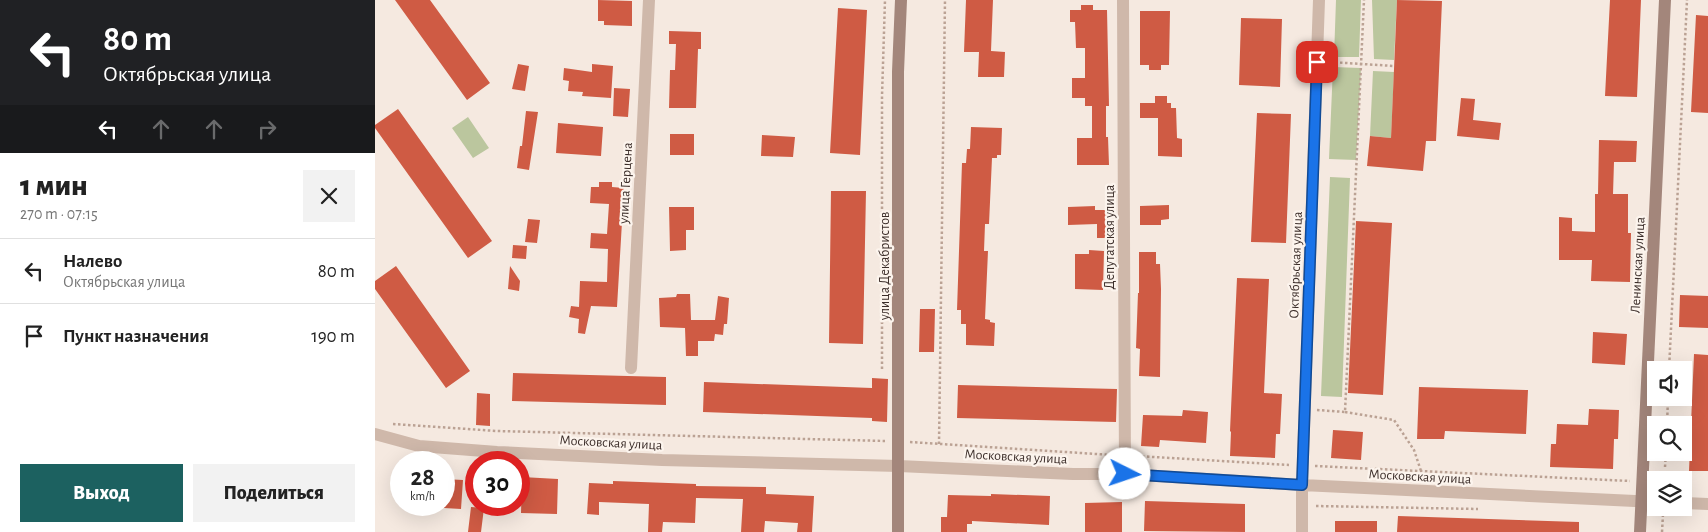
<!DOCTYPE html>
<html lang="ru">
<head>
<meta charset="utf-8">
<style>
  body { margin:0; font-family:"Alegreya Sans",sans-serif; background:#f2f2f2; color:#222; height:100vh; display:flex; flex-direction:column; font-size:19px; white-space:nowrap }
  * { box-sizing:border-box; margin:0 }
  p { font-size:16px; color:#767676 }
  .icon { flex:none; width:28px; height:28px; fill:none; stroke:currentColor; stroke-width:2; stroke-linecap:round; stroke-linejoin:round }
  .map { position:relative; flex:1; overflow:hidden }
  .panel { display:flex; flex-direction:column; background:#fff; width:375px }
  .panel>* { flex:none }
  .hud { background:#202124; color:#fff; overflow:hidden }
  .fabs { position:absolute; left:1272px; top:361px; display:grid; gap:10px }
  .fabs a { display:grid; place-items:center; width:45px; height:45px; border-radius:0px; background:#fff; box-shadow:0 5px 20px #0002; font-size:25px }
  .speed { position:absolute; left:15px; top:451px; display:flex; gap:10px; font-size:25px; font-weight:700; text-align:center }
  .speed>* { display:grid; place-content:center; width:65px; height:65px; border-radius:50%; background:#fff; box-shadow:0 5px 20px #0002; line-height:1 }
  .speed small { font-size:12px; font-weight:400 }
  .speed .limit { border:8px solid #d22; background:#fff; color:#111 }
  .pin { position:absolute; display:grid; place-items:center; width:42px; height:42px; color:#fff; margin:-21px; border-radius:10px; box-shadow:0 2px 8px #0006 }
  .me { position:absolute; width:55px; margin:-28px; rotate:94deg; stroke-linejoin:round; filter:drop-shadow(0 0 4px #0008) }
  .turn { display:flex; align-items:center; gap:18px; height:105px; padding:0 20px; font-size:22px }
  .turn .icon { width:65px; height:65px; stroke-width:2.5 }
  .turn b { display:block; font-size:35px; line-height:42px }
  .lanes { display:flex; align-items:center; height:48px; padding:0 20px; background:#0003; justify-content:center; gap:25px; direction:ltr }
  .lanes .off { opacity:.35 }
  .round { display:grid; place-items:center; flex:none; width:52px; height:52px; border-radius:0px; background:#f2f2f2 }
  .summary { display:flex; align-items:center; justify-content:space-between; height:85px; padding:0 20px }
  h1 { font-size:30px; font-weight:800; line-height:38px }
  .cta { display:flex; gap:10px; margin-top:auto; padding:10px 20px }
  .cta a { flex:1; height:58px; border-radius:0px; background:#1c6160; color:#fff; font-size:20px; font-weight:800; line-height:58px; text-align:center }
  .cta a+a { background:#f2f2f2; color:#222 }
  ul { padding:0; list-style:none }
  li { display:flex; align-items:center; gap:15px; height:65px; padding:0 20px; border-top:1px solid #e0e0e0 }
  li div { flex:1 }
  li b { display:block; font-size:19px }
  li em { font-style:normal }
  main { display:flex; flex:1; min-height:0 }
  .map>svg:first-child { display:block }
  .green { fill:#bbc69e }
  .building { fill:#cf5b44 }
  .lines { fill:none; stroke-linecap:round; stroke-linejoin:round }
  .path { stroke:#bba294; stroke-width:2.5; stroke-dasharray:2.5 2.5; stroke-linecap:butt }
  .street { stroke:#cfb8aa; stroke-width:12 }
  .secondary { stroke:#a3867b; stroke-width:12 }
  .route-casing { stroke:#114b97; stroke-width:12 }
  .route { stroke:#1a73e8; stroke-width:9 }
  .labels { text-anchor:middle; stroke-width:4.5; stroke-linejoin:round; paint-order:stroke }
  .street-label { font-size:14px; fill:#3c2e2a; stroke:#fcf4ed }
</style>
</head>
<body>
<main>
<section class="panel">
<div class="hud">
<div class="turn"><svg class="icon" aria-label="left" viewBox="0 0 24 24"><path d="M17 20v-9H6M10 6l-5 5 5 5"/></svg><div><b>80 m</b>Октябрьская улица</div></div>
<div class="lanes"><svg class="icon" aria-label="left" viewBox="0 0 24 24"><path d="M17 20v-9H6M10 6l-5 5 5 5"/></svg><svg class="icon off" aria-label="ahead" viewBox="0 0 24 24"><path d="M12 20V5M6 11l6-6 6 6"/></svg><svg class="icon off" aria-label="ahead" viewBox="0 0 24 24"><path d="M12 20V5M6 11l6-6 6 6"/></svg><svg class="icon off" aria-label="right" viewBox="0 0 24 24"><path d="M7 20v-9h11M14 6l5 5-5 5"/></svg></div>
</div>
<div class="summary"><div><h1>1 мин</h1><p>270 m · 07:15</p></div><a class="round"><svg class="icon" aria-label="close" viewBox="0 0 24 24"><path d="M6 6l12 12M18 6L6 18"/></svg></a></div>
<ul>
<li><svg class="icon" aria-label="left" viewBox="0 0 24 24"><path d="M17 20v-9H6M10 6l-5 5 5 5"/></svg><div><b>Налево</b><p>Октябрьская улица</p></div><em>80 m</em></li>
<li><svg class="icon" aria-label="arrive" viewBox="0 0 24 24"><path d="M6 21V4h12l-3 4 3 4H6"/></svg><div><b>Пункт назначения</b></div><em>190 m</em></li>
</ul>
<div class="cta"><a>Выход</a><a>Поделиться</a></div>
</section>
<div class="map">
<svg width="1333" height="532" viewBox="0 0 1333 532">
  <rect width="100%" height="100%" fill="#f5e9e0"/>
  <path class="green" d="M961,0H986L984,57H959Z
    M997,0H1022L1019,60L999,59Z
    M958,67L986,68L981,160L954,159Z
    M998,71L1019,72L1016,138L995,136Z
    M93,117L114,148L98,158L77,128Z
    M955,177L975,178L967,397L946,396Z"/>
  <path class="building" d="M20,0H55L115,83L92,100Z
    M223,0L257,1V26L229,25V21H223Z
    M591,0H618L616,51L630,52L629,77H603L604,52H589Z
    M1022,0L1067,1L1061,141H1051L1048,171L992,166L995,136L1016,138Z
    M1235,0H1266L1262,97L1230,96Z
    M706,5H718V10H732L734,106H731V137H733L734,165H702V138H717V106H710V98H697V78H710V48H701L700,22H695V10H706Z
    M463,8L492,10L485,155L455,153Z
    M765,11H795L794,65H786V70H774V65H765Z
    M1321,15L1333,16V113L1316,112Z
    M866,18L907,19L905,87L864,85Z
    M294,31L326,32V49H323L321,108H294L295,70H300L301,44H294Z
    M143,64L154,66L150,91L137,89Z
    M217,64L238,66L236,98L207,96L208,92L193,91L194,81L188,80L189,68L217,72Z
    M239,88L255,89L253,117L238,116Z
    M780,96H792V103H796V108H801L802,138L807,139V157L783,156V118H765V103H780Z
    M1086,98L1100,99L1098,120L1126,123L1124,140L1082,136Z
    M23,109L117,241L93,258L0,128V125Z
    M151,111L163,112L154,170L142,168L145,146H147Z
    M882,113L916,114L911,243L876,242Z
    M183,123L228,127L226,156L181,153Z
    M596,127L627,128L626,155H622V158H617L614,224H610L609,251H613L610,319L615,320V322L620,323L619,346L591,345V324H586V310H582L587,163H591L592,149H595Z
    M295,134H319V155H295Z
    M387,135L420,137L418,157L386,156Z
    M1224,140L1262,141L1261,162H1239L1238,194H1253V233H1256L1255,282L1216,281L1217,260H1184V217L1197,218V231L1220,232V194H1223Z
    M224,182H237V187L249,188L242,307L216,306L210,334L203,333L204,319L194,317L196,306L204,307L205,281L232,282L233,249L215,248L216,233L232,234L234,204L215,203L216,187H224Z
    M456,191H491L488,344L454,343Z
    M794,205V219L786,220V225H765V206Z
    M720,206V210H734L733,238H722V224L693,225V207Z
    M294,207H319V230H311V250L295,251Z
    M153,219L165,220L162,243L150,242Z
    M981,221L1017,223L1008,395L973,393Z
    M138,245L152,246L151,259L137,258Z
    M714,250L729,251L728,290L700,289V254H714Z
    M764,252H781V264H785L786,289L785,377L764,376L765,349L761,348L763,293H764Z
    M21,266L95,371L71,388L0,289V281Z
    M135,266L145,281L144,291L133,289Z
    M862,278L894,279L889,393L907,394L905,434H901L900,458L855,456L856,432L855,431Z
    M302,294H315L316,320H340L343,296L354,298L352,324H349L348,335L340,334L339,341H323V356H311L310,328L285,327L284,298L301,297Z
    M1305,295L1333,296V328L1304,327Z
    M545,309H560L559,352H544Z
    M1218,332L1252,334L1250,365L1217,363Z
    M1319,354L1333,355V471H1314Z
    M138,373L291,377V405L137,401Z
    M497,378L513,379L512,422L497,421V418L328,412L329,382L497,388Z
    M583,385L742,389L741,422L582,418Z
    M1044,387L1153,390L1151,434L1070,431L1069,439H1042Z
    M102,393L115,394V426L101,425Z
    M1214,409L1244,410L1243,439H1239L1238,469L1175,467L1176,444H1181L1182,424L1213,425Z
    M808,410L833,412L831,443L785,440L784,447L766,446L768,415L807,416Z
    M958,430L988,432L986,460L956,458Z
    M147,477L183,479L182,514L146,513Z
    M69,479L88,480L86,509L69,508Z
    M238,481L321,484V486L391,487V494L439,496L437,532H422L423,523L390,521L389,532H366L368,499L321,498L320,523L288,522L287,532H273L274,504L224,502V515L212,514L214,483L238,484Z
    M616,494L675,496L674,525L597,521V524H592V532H566V517H572L573,495L616,496Z
    M770,501L870,504V532L769,531Z
    M747,502V532H710V503Z
    M96,507L109,508L106,532H93Z
    M1023,516L1204,522V532H1022Z
    M960,521H1002V532H960Z"/>
  <g class="lines">
    <path class="path" d="M955,62L1019,66
      M507,369V96L510,0
      M1294,370L1312,0
      M942,410L970,412L989,0
      M970,412L1019,420L1039,450L1046,471
      M18,424L122,431L510,441
      M1292,425L1293,398
      M535,442L737,455
      M564,444L570,0
      M762,456L914,465
      M940,466L1255,481
      M1290,467L1291,452
      M941,506L1103,509
      M1287,532L1288,514"/>
    <path class="street" d="M748,0L750,474
      M256,368L274,0
      M0,434L44,446L122,452L287,460L524,466L698,474H750L927,485L1281,502
      M1309,503L1333,504
      M927,532V485L944,0"/>
    <path class="secondary" d="M523,532V72L526,0
      M1265,532L1290,0"/>
  </g>
  <g class="lines">
    <defs>
      <path id="route" d="M750,474L927,485L942,62"/>
    </defs>
    <use href="#route" class="route-casing"/>
    <use href="#route" class="route"/>
  </g>
  <g class="labels">
    <g class="street-label">
      <text transform="translate(250 183) rotate(-87)" y="5">улица Герцена</text>
      <text transform="translate(734 237) rotate(-90)" y="5">Депутатская улица</text>
      <text transform="translate(920 265) rotate(-88)" y="5">Октябрьская улица</text>
      <text transform="translate(1262 265) rotate(-87)" y="5">Ленинская улица</text>
      <text transform="translate(509 266) rotate(-90)" y="5">улица Декабристов</text>
      <text transform="translate(236 442) rotate(3)" y="5">Московская улица</text>
      <text transform="translate(641 456) rotate(3)" y="5">Московская улица</text>
      <text transform="translate(1045 476) rotate(3)" y="5">Московская улица</text>
    </g>
  </g>
</svg>
<div class="fabs">
<a><svg class="icon" aria-label="sound" viewBox="0 0 24 24"><path d="M4 9h4l5-4v14l-5-4H4zM17 9q2 3 0 6"/></svg></a>
<a><svg class="icon" aria-label="search" viewBox="0 0 24 24"><circle cx="10" cy="10" r="6"/><path d="M15 15l6 6"/></svg></a>
<a><svg class="icon" aria-label="layers" viewBox="0 0 24 24"><path d="M12 4l9 5-9 5-9-5zM3 14l9 5 9-5"/></svg></a>
</div>
<div class="speed"><div>28<small>km/h</small></div><div class="limit">30</div></div>
<div class="pin" style="left:942px;top:62px;background:#d93025"><svg class="icon" aria-label="arrive" viewBox="0 0 24 24"><path d="M6 21V4h12l-3 4 3 4H6"/></svg></div>
<svg class="me" style="left:750px;top:474px" viewBox="-20 -20 40 40"><circle r="19" fill="#fff"/><path d="M0-13L10 11 0 6-10 11z" fill="#1a73e8"/></svg>
</div>
</main>
</body>
</html>
